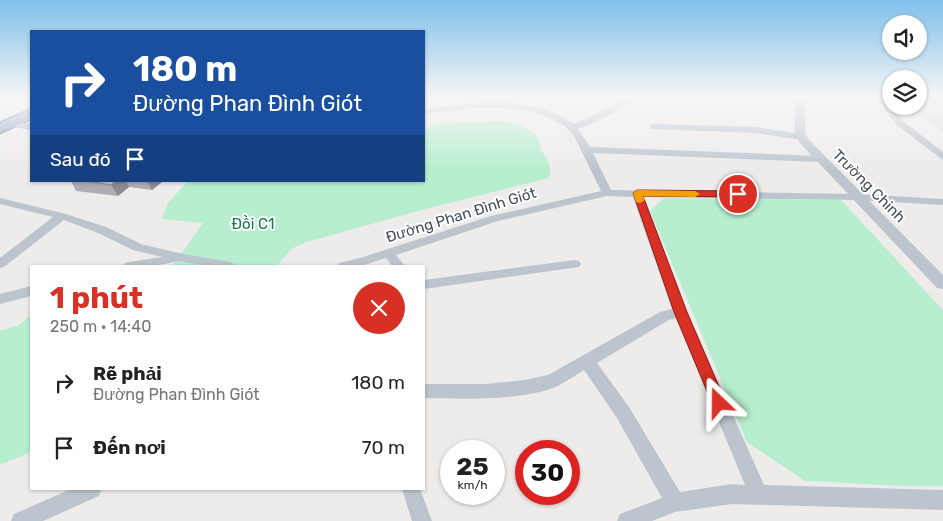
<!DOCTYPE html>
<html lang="vi">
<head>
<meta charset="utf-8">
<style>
  body { margin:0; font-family:Rubik,sans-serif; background:#f2f2f2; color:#222; height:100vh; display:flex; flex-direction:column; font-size:19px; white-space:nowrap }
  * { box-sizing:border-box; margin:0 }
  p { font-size:16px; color:#767676 }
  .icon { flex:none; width:28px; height:28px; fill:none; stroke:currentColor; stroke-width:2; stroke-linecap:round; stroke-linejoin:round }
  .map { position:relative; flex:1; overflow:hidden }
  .panel { position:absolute; left:30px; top:265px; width:395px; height:225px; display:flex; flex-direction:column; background:#fff; border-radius:0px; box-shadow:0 1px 4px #0004 }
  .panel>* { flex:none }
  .banner { position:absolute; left:30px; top:30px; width:395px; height:152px; border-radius:0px; box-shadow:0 1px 4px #0004; background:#1a4fa0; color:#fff; overflow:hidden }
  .buttons { position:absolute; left:882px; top:15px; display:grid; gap:10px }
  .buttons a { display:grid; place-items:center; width:45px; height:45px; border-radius:50%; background:#fff; box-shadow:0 1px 4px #0004; font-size:25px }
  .speed { position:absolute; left:440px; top:440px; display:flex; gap:10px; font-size:25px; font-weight:700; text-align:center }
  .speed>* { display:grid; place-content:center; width:65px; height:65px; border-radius:50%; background:#fff; box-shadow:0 1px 4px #0004; line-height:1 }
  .speed small { font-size:12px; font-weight:400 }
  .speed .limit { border:8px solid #d22; background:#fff; color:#111 }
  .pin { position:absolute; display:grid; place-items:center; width:42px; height:42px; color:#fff; margin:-21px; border:2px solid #fff; border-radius:50%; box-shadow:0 1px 5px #0007 }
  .me { position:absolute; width:55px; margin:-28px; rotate:337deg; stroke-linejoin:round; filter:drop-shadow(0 0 4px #0008) }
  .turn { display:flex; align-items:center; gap:18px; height:105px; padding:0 20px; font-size:22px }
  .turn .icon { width:65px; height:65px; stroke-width:2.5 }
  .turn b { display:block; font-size:35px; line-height:42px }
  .then { display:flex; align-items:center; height:48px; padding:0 20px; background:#0003; gap:10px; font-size:19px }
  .round { display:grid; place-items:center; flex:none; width:52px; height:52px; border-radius:26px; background:#f2f2f2 }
  .headline { display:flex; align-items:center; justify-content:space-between; height:85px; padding:0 20px }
  h1 { font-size:30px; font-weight:700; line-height:38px; color:#d93025 }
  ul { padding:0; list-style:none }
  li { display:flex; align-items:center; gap:15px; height:65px; padding:0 20px }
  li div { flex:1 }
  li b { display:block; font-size:19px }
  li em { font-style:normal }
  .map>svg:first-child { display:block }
  .education { fill:#dfdcdd }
  .green { fill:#b7eecf }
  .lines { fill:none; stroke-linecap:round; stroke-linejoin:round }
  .trunk-casing { stroke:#6d86a7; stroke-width:3 }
  .minor { fill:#bcc5ce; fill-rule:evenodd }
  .tertiary { fill:#bcc5ce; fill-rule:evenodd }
  .trunk { fill:#96aac4; fill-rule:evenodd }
  .wall { fill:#acaeb3 }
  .shaded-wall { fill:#8c8d92 }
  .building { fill:#c8cad0; stroke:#8c8d92 }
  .route { fill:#d93025; stroke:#8d1f18 }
  .slow { fill:#f59e0b }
  .labels { text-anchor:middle; stroke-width:4; stroke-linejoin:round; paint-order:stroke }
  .street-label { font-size:15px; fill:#444e58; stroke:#fff }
  .park-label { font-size:15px; fill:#15794b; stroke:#fff }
</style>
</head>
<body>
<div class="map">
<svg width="943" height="521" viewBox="0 0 943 521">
  <rect width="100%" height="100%" fill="#eeebeb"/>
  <path class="education" d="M919,98H943V133L909,106H919Z"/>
  <path class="green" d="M501,121C514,123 532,127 539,141C541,145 540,149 543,153C549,162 552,167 549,178L425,209L307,242L291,249L277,266H162L174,264L203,223L162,219L168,203L188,181H424V130L436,124Z
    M664,198L841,200L943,310V486H903L805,481L747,442L650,211Z
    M31,315V452L0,465V331L19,325Z"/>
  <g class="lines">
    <defs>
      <path id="trunk" d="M31,109V119L0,133V123Z"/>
    </defs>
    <use href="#trunk" class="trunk-casing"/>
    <path class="minor" d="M628,98H639L596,122L578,129L590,147L819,156L824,159L819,162L593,153L611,190L858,194L943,199V205L858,200L644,197L687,312L764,485L943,490V510L732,504L675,512L652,521H617L620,514L662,498L617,418L584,370C576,375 567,381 558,386C525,401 460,399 424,398V384H486L525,380L548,375L660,312L672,309L633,197L607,196L498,221L396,255L405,266H392L386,258L361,266H337L339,263L360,258L491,216L601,191L574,136L565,126L550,118L533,112L503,108H472L424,114V110C472,102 532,93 574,124ZM676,318L745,485L732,484L680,492L629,407L597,363L669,320Z
      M706,98H746L742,100H710Z
      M876,98H885L904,122L943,152V160L898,126Z
      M10,121L31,124V130L7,126V122Z
      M653,124L756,127L801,134L806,137L801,140L756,133L650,129V125Z
      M0,198L66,214L106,227L141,244L183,254L231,262L237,266H208L179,261L154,266H123L125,263L129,262L162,257L133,250L98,233L64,220L4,267L0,268V258L53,217L0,204Z
      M575,260L579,261L581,264L579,267L424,289V280Z
      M31,286V296L0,304V294Z
      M71,489H101L99,496L43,521H11L14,514Z
      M402,489H420L432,521H412Z"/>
    <path class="tertiary" d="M795,98H805V133L808,139L943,275V289L937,288L799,142L795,133Z"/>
    <use href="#trunk" class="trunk"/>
  </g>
  <path class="wall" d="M71,181H163L152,190L129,187L118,196L76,191Z"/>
  <path class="shaded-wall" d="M116,181H126L129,187L118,196L111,185Z
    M147,181H163L152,190Z"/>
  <path class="building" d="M87,181H116L111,185Z"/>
  <linearGradient id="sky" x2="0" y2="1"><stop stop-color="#7fc0ea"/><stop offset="0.57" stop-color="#f7f6f6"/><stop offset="1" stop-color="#f7f6f6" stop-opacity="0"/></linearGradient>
  <rect width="943" height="171" fill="url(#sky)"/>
  <path class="route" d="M637,190L738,191L742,194L738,197L643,196L687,312L726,403L724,408L719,410L714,408L674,312L633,193Z"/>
  <path class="slow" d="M637,190L695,191L700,194L695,197L643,196L645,200L640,203L636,202L633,193Z"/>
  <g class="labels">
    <g class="street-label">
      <text transform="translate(869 186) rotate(45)" y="5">Trường Chinh</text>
      <text transform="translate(461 215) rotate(-17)" y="5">Đường Phan Đình Giót</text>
    </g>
    <g class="park-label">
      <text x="253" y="229">Đồi C1</text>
    </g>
  </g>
</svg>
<div class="buttons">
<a><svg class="icon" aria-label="sound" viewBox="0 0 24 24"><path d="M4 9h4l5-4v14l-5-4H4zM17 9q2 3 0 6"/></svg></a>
<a><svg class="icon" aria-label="layers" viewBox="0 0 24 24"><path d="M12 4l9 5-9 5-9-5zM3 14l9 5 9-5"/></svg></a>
</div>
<div class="speed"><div>25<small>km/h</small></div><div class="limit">30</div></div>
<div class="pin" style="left:738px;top:194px;background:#d93025"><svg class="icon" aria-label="arrive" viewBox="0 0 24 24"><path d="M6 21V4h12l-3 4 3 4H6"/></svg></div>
<svg class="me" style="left:719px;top:403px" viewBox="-20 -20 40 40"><path d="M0-17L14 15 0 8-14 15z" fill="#d93025" stroke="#fff" stroke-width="4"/></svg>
<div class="banner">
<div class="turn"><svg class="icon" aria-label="right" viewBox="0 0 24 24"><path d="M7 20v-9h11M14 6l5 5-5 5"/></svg><div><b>180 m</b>Đường Phan Đình Giót</div></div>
<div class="then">Sau đó<svg class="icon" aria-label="arrive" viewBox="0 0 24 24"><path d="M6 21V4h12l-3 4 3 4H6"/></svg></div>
</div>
<section class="panel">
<div class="headline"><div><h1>1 phút</h1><p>250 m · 14:40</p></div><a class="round" style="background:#d93025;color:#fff"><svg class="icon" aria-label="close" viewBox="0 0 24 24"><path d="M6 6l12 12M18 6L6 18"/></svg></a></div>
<ul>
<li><svg class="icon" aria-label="right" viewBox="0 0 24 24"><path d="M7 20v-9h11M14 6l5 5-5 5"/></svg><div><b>Rẽ phải</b><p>Đường Phan Đình Giót</p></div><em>180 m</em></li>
<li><svg class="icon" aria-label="arrive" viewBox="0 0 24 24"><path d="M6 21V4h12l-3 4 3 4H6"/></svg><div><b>Đến nơi</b></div><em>70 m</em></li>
</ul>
</section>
</div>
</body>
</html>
